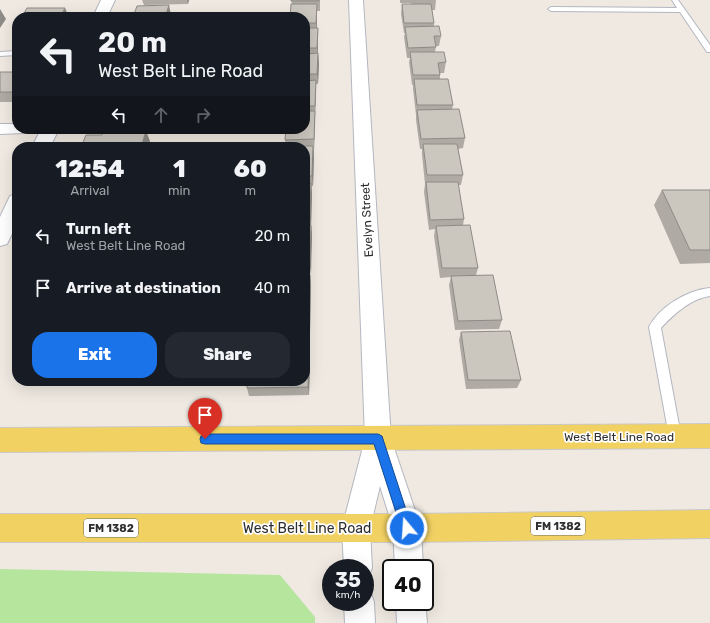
<!DOCTYPE html>
<html lang="en">
<head>
<meta charset="utf-8">
<style>
  body { margin:0; font-family:Rubik,sans-serif; background:#242831; color:#f1f3f6; height:100vh; display:flex; flex-direction:column; font-size:15px; white-space:nowrap }
  * { box-sizing:border-box; margin:0 }
  p { font-size:13px; color:#9ea1a6 }
  .icon { flex:none; width:22px; height:22px; fill:none; stroke:currentColor; stroke-width:2; stroke-linecap:round; stroke-linejoin:round }
  .map { position:relative; flex:1; overflow:hidden }
  .drawer { position:absolute; left:12px; top:142px; width:298px; height:244px; display:flex; flex-direction:column; background:#171b24; border-radius:16px; box-shadow:0 4px 16px #0002 }
  .drawer>* { flex:none }
  .guide { position:absolute; left:12px; top:12px; width:298px; height:122px; border-radius:16px; box-shadow:0 4px 16px #0002; background:#171b24; color:#f1f3f6; overflow:hidden }
  .speed { position:absolute; left:322px; top:559px; display:flex; gap:8px; font-size:20px; font-weight:700; text-align:center }
  .speed>* { display:grid; place-content:center; width:52px; height:52px; border-radius:50%; background:#171b24; box-shadow:0 4px 16px #0002; line-height:1 }
  .speed small { font-size:10px; font-weight:400 }
  .speed .limit { border:2px solid #111; border-radius:6px; background:#fff; color:#111 }
  .pin { position:absolute; display:grid; place-items:center; width:34px; height:34px; color:#fff; margin:-41px -17px; border-radius:50% 50% 50% 0; rotate:-45deg; box-shadow:0 0 4px #0007 }
  .pin .icon { rotate:45deg }
  .me { position:absolute; width:44px; margin:-22px; rotate:342deg; stroke-linejoin:round; filter:drop-shadow(0 0 3px #0008) }
  .turn { display:flex; align-items:center; gap:14px; height:84px; padding:0 20px; font-size:18px }
  .turn .icon { width:52px; height:52px; stroke-width:2.5 }
  .turn b { display:block; font-size:28px; line-height:34px }
  .lanes { display:flex; align-items:center; height:38px; padding:0 20px; background:#0003; justify-content:center; gap:20px; direction:ltr }
  .lanes .off { opacity:.35 }
  .eta { display:flex; justify-content:space-evenly; align-items:center; height:68px; text-align:center }
  .eta b { font-size:24px; font-weight:800; line-height:28px }
  .cta { display:flex; gap:8px; margin-top:auto; padding:8px 20px }
  .cta a { flex:1; height:46px; border-radius:16px; background:#1a73e8; color:#fff; font-size:16px; font-weight:800; line-height:46px; text-align:center }
  .cta a+a { background:#242831; color:#f1f3f6 }
  ul { padding:0; list-style:none }
  li { display:flex; align-items:center; gap:12px; height:52px; padding:0 20px }
  li div { flex:1 }
  li b { display:block; font-size:15px }
  li em { font-style:normal }
  .map>svg:first-child { display:block }
  .green { fill:#b6e59e }
  .lines { fill:none; stroke-linecap:round; stroke-linejoin:round }
  .service-casing { stroke:#b4b7c1; stroke-width:2 }
  .minor-casing { stroke:#b4b7c1; stroke-width:2 }
  .tertiary-casing { stroke:#b4b7c1; stroke-width:2 }
  .primary-casing { stroke:#c9c9c9; stroke-width:2 }
  .service { fill:#fff; fill-rule:evenodd }
  .minor { fill:#fff; fill-rule:evenodd }
  .tertiary { fill:#fff; fill-rule:evenodd }
  .primary { fill:#f2d163; fill-rule:evenodd }
  .wall { fill:#afaba4 }
  .shaded-wall { fill:#8e8b86 }
  .building { fill:#cbc7bf; stroke:#8e8b86 }
  .route { fill:#1a73e8; stroke:#114b97 }
  .labels { text-anchor:middle; stroke-width:3.5; stroke-linejoin:round; paint-order:stroke }
  .shield { fill:#fff; stroke:#6d6d6d; stroke-width:1 }
  .shield-label { font-size:11px; font-weight:bold; fill:#2e2e2e }
  .street-label { font-size:12px; fill:#2e2e2e; stroke:#fff }
  .near-street-label { font-size:14px; fill:#2e2e2e; stroke:#fff }
</style>
</head>
<body>
<div class="map">
<svg width="710" height="623" viewBox="0 0 710 623">
  <rect width="100%" height="100%" fill="#efe9e1"/>
  <path class="green" d="M0,569L280,575L315,617V623H0Z"/>
  <g class="lines">
    <defs>
      <path id="service" d="M672,0H678L710,45V52H707L680,12L551,11L548,9L551,7L677,8Z
        M17,51V55L0,56V52Z
        M710,288V296C690,299 674,314 661,328L681,436L679,440L675,442L671,440L669,436L649,327C660,306 688,290 710,288Z"/>
      <path id="minor" d="M101,0H115L107,17H93Z
        M0,124H17V129H26L23,133L0,134Z
        M41,129H59L50,147H32Z
        M17,194V223L7,244L0,246V217L10,196Z"/>
      <path id="tertiary" d="M349,0H363L391,439L421,528L423,568H395L393,528L380,486L370,528L372,568L368,578L365,580V568H344L342,528L365,439Z
        M365,590L370,591L374,602L375,623H345L344,602H365Z
        M425,600L427,623H397L396,602H425Z"/>
      <path id="primary" d="M710,424V448L0,452V428Z
        M710,510V538L407,542H0V514H407Z"/>
    </defs>
    <use href="#service" class="service-casing"/>
    <use href="#minor" class="minor-casing"/>
    <use href="#tertiary" class="tertiary-casing"/>
    <use href="#primary" class="primary-casing"/>
    <use href="#service" class="service"/>
    <use href="#minor" class="minor"/>
    <use href="#tertiary" class="tertiary"/>
    <use href="#primary" class="primary"/>
  </g>
  <path class="wall" d="M142,0H189L188,4L144,5Z
    M291,0H320V11H317V28H318V53L319,64L318,84H316V91L315,116L314,150V156L313,186H311L312,193L311,225L312,235L310,275L311,284L310,332H305V147L286,146L285,140L305,129V17L292,4Z
    M400,0H436L435,10H432L434,23V26L441,36L439,46H436L435,52L446,62L444,73H440V79L453,105L452,110L465,138L463,148L458,149L463,175L461,185H458L464,219L463,225L478,268L476,275L502,320L499,329L455,330L449,285L451,277L440,278L434,236L435,229L429,230L424,192L425,184L422,155V149H420L416,120V115L413,89V85H412L409,62L410,58H407L404,37L405,33H404L401,14L402,4H411V3H400Z
    M0,72H17V102H0Z
    M662,190H710V263L680,264L654,205Z
    M461,332L521,380L517,388L466,389L459,340Z
    M310,362L309,395L249,396L247,388Z"/>
  <path class="shaded-wall" d="M187,0H189L188,4Z
    M317,4V33L316,23Z
    M169,5L171,15V17H165Z
    M65,8L69,17H60Z
    M0,9L6,19L0,28Z
    M318,28V58L317,48Z
    M318,53L319,64L318,84L317,74Z
    M316,80V91L315,116V106Z
    M315,111V121L314,150V139Z
    M132,129H139L136,142L132,131Z
    M146,131L150,141L148,147H141Z
    M313,146L314,156L313,186L312,176Z
    M311,183L312,193L311,229L310,219Z
    M311,225L312,235L311,275L310,266Z
    M310,275L311,284L310,332L309,323Z
    M309,353L310,362L309,395L308,387Z"/>
  <path class="building" d="M291,0H319V1H291Z
    M291,4H317L316,23H305V17H290Z
    M402,4H431L434,23H404Z
    M169,5L165,17H133L137,6Z
    M27,8H65L60,17H22Z
    M439,26L441,36H434L436,47L408,48L405,27Z
    M305,28H318L317,48H305Z
    M410,52H444L446,62L438,63L440,75H413Z
    M318,53L317,74H305V54Z
    M0,72H17V92H0Z
    M414,79H448L453,105H417Z
    M316,80L315,106H305V81Z
    M459,109L465,138L421,139L417,110Z
    M305,111H315L314,139L285,140L286,129H305Z
    M104,129H132V131H146L141,147H81L86,135H102Z
    M423,144H457L463,175H427Z
    M280,146H313L312,176H305V147H280Z
    M426,182H458L464,219L430,220Z
    M305,183H311L310,219H305Z
    M662,190H710V250H690Z
    M305,225H311L310,266H305Z
    M470,225L478,268H442L436,226Z
    M305,275H310L309,323H305Z
    M493,275L502,320L458,321L451,276Z
    M510,331L521,380H468L461,332Z
    M305,353H309L308,387L247,388V381H305Z"/>
  <path class="route" d="M205,434H378L382,436L412,528L411,532L407,534L403,532L401,528L374,444H205L201,443L200,439L201,436Z"/>
  <g class="labels">
    <g class="shield">
      <rect x="531" y="517" width="54" height="18" rx="3"/>
      <rect x="84" y="519" width="54" height="18" rx="3"/>
    </g>
    <g class="shield-label">
      <text x="558" y="530">FM 1382</text>
      <text x="111" y="532">FM 1382</text>
    </g>
    <g class="street-label">
      <text transform="translate(367 220) rotate(-93)" y="4">Evelyn Street</text>
      <text x="619" y="441">West Belt Line Road</text>
    </g>
    <g class="near-street-label">
      <text x="307" y="533">West Belt Line Road</text>
    </g>
  </g>
</svg>
<div class="speed"><div>35<small>km/h</small></div><div class="limit">40</div></div>
<div class="pin" style="left:205px;top:439px;background:#d93025"><svg class="icon" aria-label="arrive" viewBox="0 0 24 24"><path d="M6 21V4h12l-3 4 3 4H6"/></svg></div>
<svg class="me" style="left:407px;top:528px" viewBox="-20 -20 40 40"><circle r="17" fill="#1a73e8" stroke="#fff" stroke-width="3"/><path d="M0-11L8 9 0 5-8 9z" fill="#fff"/></svg>
<div class="guide">
<div class="turn"><svg class="icon" aria-label="left" viewBox="0 0 24 24"><path d="M17 20v-9H6M10 6l-5 5 5 5"/></svg><div><b>20 m</b>West Belt Line Road</div></div>
<div class="lanes"><svg class="icon" aria-label="left" viewBox="0 0 24 24"><path d="M17 20v-9H6M10 6l-5 5 5 5"/></svg><svg class="icon off" aria-label="ahead" viewBox="0 0 24 24"><path d="M12 20V5M6 11l6-6 6 6"/></svg><svg class="icon off" aria-label="right" viewBox="0 0 24 24"><path d="M7 20v-9h11M14 6l5 5-5 5"/></svg></div>
</div>
<section class="drawer">
<div class="eta">
<div><b>12:54</b><p>Arrival</p></div>
<div><b>1</b><p>min</p></div>
<div><b>60</b><p>m</p></div>
</div>
<ul>
<li><svg class="icon" aria-label="left" viewBox="0 0 24 24"><path d="M17 20v-9H6M10 6l-5 5 5 5"/></svg><div><b>Turn left</b><p>West Belt Line Road</p></div><em>20 m</em></li>
<li><svg class="icon" aria-label="arrive" viewBox="0 0 24 24"><path d="M6 21V4h12l-3 4 3 4H6"/></svg><div><b>Arrive at destination</b></div><em>40 m</em></li>
</ul>
<div class="cta"><a>Exit</a><a>Share</a></div>
</section>
</div>
</body>
</html>
